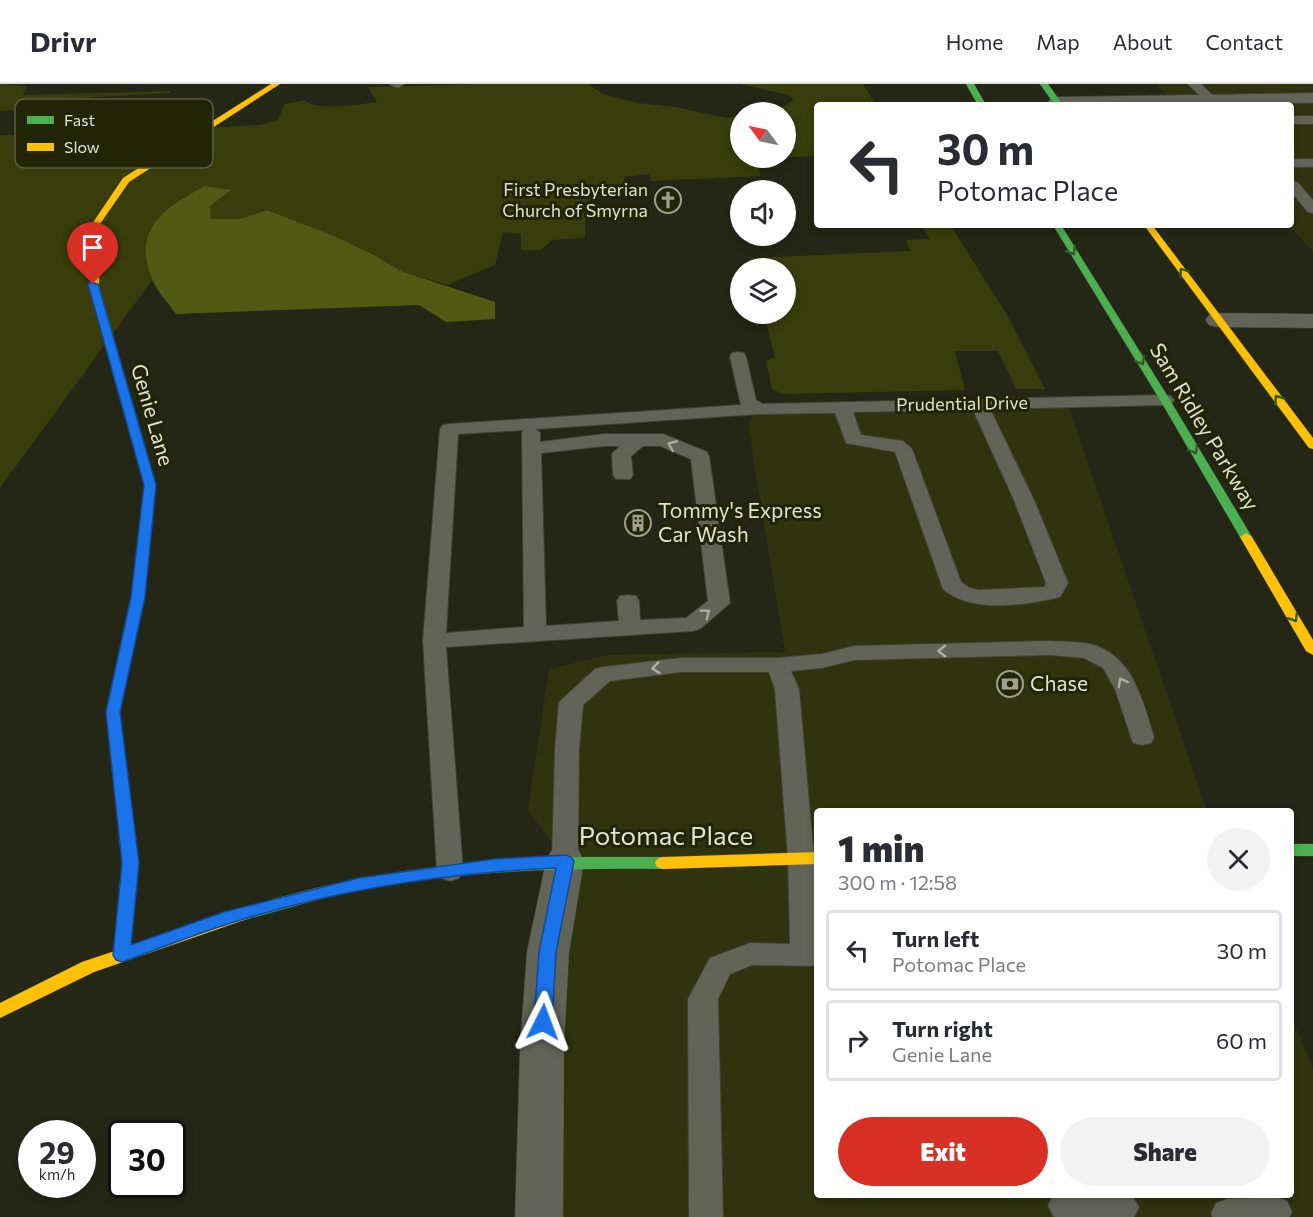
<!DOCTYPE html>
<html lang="en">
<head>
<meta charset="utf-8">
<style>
  body { margin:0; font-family:Commissioner,sans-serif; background:#f2f2f3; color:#2b2b33; height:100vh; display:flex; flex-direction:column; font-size:22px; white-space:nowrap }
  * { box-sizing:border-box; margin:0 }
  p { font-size:20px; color:#7c7c81 }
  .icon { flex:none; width:33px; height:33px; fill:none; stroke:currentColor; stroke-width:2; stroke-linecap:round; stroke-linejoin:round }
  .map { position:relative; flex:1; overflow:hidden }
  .drawer { position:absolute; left:814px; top:724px; width:480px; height:390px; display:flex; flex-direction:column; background:#fff; border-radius:6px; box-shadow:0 3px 9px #0003 }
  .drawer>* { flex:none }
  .hud { position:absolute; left:814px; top:18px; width:480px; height:126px; border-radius:6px; box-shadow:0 3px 9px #0003; background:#fff; color:#2b2b33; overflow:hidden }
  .needle { width:39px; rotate:303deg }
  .controls { position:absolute; left:730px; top:18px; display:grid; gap:12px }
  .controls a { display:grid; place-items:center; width:66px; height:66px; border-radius:50%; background:#fff; box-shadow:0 3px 9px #0003; font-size:30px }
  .speed { position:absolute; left:18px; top:1036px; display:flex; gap:12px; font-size:30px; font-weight:700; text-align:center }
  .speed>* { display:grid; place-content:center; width:78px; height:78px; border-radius:50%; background:#fff; box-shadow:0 3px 9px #0003; line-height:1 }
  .speed small { font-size:15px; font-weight:400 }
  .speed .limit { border:3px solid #111; border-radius:9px; background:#fff; color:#111 }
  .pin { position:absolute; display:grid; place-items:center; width:51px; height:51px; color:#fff; margin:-62px -26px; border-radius:50% 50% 50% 0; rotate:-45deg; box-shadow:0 0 6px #0007 }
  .pin .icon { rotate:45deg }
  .me { position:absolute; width:66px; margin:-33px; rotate:3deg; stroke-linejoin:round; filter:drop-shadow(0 0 4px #0008) }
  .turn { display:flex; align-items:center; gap:21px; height:126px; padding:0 24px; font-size:27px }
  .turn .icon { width:78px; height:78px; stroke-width:2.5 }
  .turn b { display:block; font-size:42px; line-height:51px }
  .round { display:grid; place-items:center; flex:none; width:63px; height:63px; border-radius:32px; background:#f2f2f3 }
  .headline { display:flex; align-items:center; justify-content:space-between; height:102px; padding:0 24px }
  h1 { font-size:36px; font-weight:800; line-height:45px }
  .primary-button { display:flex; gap:12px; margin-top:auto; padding:12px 24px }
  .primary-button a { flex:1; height:69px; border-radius:36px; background:#d93025; color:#fff; font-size:24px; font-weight:800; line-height:69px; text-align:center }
  .primary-button a+a { background:#f2f2f3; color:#2b2b33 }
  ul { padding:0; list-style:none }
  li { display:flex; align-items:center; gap:18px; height:81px; margin:0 12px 9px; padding:0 12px; border:3px solid #e1e1e2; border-radius:6px }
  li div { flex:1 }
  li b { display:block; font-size:22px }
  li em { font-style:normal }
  header { display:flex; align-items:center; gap:36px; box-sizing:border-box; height:84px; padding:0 30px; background:#fff; border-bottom:2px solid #e1e1e2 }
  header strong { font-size:28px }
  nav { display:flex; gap:33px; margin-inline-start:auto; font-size:21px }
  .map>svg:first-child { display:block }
  .built { fill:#2f330e }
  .green { fill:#383d0b }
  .forest { fill:#525913 }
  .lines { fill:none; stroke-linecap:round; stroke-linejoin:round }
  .lane-casing { stroke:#404235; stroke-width:2 }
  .street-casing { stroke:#404235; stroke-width:1 }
  .fast-casing { stroke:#404235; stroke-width:1 }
  .slow-casing { stroke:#404235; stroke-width:1 }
  .lane { fill:#636458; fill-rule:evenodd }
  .street { fill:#636458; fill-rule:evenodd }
  .fast { fill:#4caf50; fill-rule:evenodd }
  .slow { fill:#ffc107; fill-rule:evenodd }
  .oneway { stroke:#325c23 }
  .oneway2 { stroke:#adb0a0 }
  .route { fill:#1a73e8; stroke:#114b97; stroke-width:1.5 }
  .labels { text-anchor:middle; stroke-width:6; stroke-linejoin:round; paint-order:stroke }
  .far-poi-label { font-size:18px; fill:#dfe3d0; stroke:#212405; text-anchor:end }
  .far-street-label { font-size:18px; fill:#dfe3d0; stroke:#212405 }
  .street-label { font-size:21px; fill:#dfe3d0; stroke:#212405 }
  .poi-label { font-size:21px; fill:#dfe3d0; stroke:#212405; text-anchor:start }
  .near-street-label { font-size:26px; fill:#dfe3d0; stroke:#212405 }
  .key { fill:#212405; stroke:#5a5d42; stroke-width:1.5 }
  .key-label { font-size:16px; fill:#dfe3d0 }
</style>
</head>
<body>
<header>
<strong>Drivr</strong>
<nav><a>Home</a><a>Map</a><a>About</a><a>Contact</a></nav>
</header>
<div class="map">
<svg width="1313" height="1133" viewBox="0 0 1313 1133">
  <rect width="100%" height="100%" fill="#252716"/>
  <path class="built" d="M1156,0H1313V167L1288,141H1292V21H1176Z
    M1067,318L1207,727L818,728V1112H1292V933L1313,984V1133H539L565,777L528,726L549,585L607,571L785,568L748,340L759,325Z"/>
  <path class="green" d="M0,0L26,2L23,11L170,7V9L23,17L25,25L0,27Z
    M491,0H588L603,10L638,19L675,23L727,34L741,32V74H776L756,76L761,92L651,97L649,90L624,93L627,106L594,108L596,123L586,124L585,154L552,156L541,166H521V150L503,148L495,181L447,201L401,187L376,172L267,126L239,135H211L205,102L146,169L152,196L0,404V51H39L259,41L278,36L285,20L305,16C316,28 360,20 377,18L368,3Z
    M740,0H863L876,21H818L817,72L786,73V28H776L794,15L788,11Z
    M921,141H950L1006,229L1045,305H1016L998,267H955L965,306L783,310L772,305L766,277L775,273L764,230H786V184H753L751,174L910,167L906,156L930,155Z"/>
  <path class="forest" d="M205,102L231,106L210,122L211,135H239L267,126L334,152L376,172L401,187L495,218V235L446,238L419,221L176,230C168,219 157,207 152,195C131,144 166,123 205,102Z"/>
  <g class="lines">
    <defs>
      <path id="lane" d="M389,0H404L398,4Z
        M1188,0H1201L1222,21H1209Z
        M1292,32H1313V40H1292Z
        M1292,75H1313V83H1292Z
        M1292,97L1297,98L1313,116V129L1308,128L1292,109Z
        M738,268L744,269L746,273L756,316L763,320L1165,311L1171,312L1174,316L1171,320L1165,321L990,325L1034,416L1068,499L1060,513C1026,521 971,530 943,505L895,368L846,359L835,329L759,330L536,345L540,349V358L604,350H663L707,368L709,372L730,519L700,545L692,547L446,563L463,787L459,794L450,797L441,794L437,787L423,557L440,345L443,341L449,340L741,321L730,273L732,269ZM973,326L1014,416L1046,499L1044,503L979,506L970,504L961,498L912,365L903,357L861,351L853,328ZM524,346L522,349L524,543L446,549L458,350ZM604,362H620L612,370L613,391L616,395H630L633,391L631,372L643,362H660L691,375L708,517L686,534L640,536L639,517L636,512L628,511L620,512L617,517L619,537L546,542L541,369Z
        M1050,557C1065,558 1083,557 1097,562C1134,576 1143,618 1154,653L1151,659L1142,661L1133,659L1115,605L1103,584L1084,574L1050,571L854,576L822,584L791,587L799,605L814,774L818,882L752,881L730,890L718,915L723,1133H689L688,915L710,874L750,859L790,860L788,774L775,605L769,588H681L610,597L583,621L579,665L578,777L574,784L565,787L556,784L552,777L555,665L559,618L595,585L603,583L681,574H777L822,570L854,562Z
        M1053,1112H1132L1139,1123L1134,1133H1056L1053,1132L1048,1121Z
        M1275,1113L1287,1117L1292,1128L1289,1133H1213L1211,1130L1216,1119L1228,1115Z"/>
      <path id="street" d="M1313,9V19L1050,21L1048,18L1051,14L1057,13Z
        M1217,229L1313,230V244L1217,243L1209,241L1205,236L1209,231Z
        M565,763L579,767L584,777L569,868L564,962L563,1133H515L520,962L527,868L546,777L551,767Z"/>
      <path id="fast" d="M966,0H974L986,21H978Z
        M1040,0H1048L1063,21H1055Z
        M1053,141H1061L1170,316L1252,453L1250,456L1246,457L1240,453L1160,316Z
        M94,199L99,202L156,401L144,513L120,628L138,779L130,871L128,876L122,878L116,876L114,871L122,779L106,628L132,513L144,401L89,202Z
        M1292,760H1313V772H1292Z
        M587,773H663L669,775L671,779L669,783L663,785C561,784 459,786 359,806C320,814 282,826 244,836L238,834L236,830L238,826C352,789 468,775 587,773Z"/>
      <path id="slow" d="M271,0H280L129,98L100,140L99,202L91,204L92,140L123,94Z
        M1144,141H1152L1313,354V365L1309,364Z
        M1246,449L1252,453L1313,556V571L1306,567L1240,453Z
        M818,768V780L663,785L657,783L655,779L657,775L663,773Z
        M244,824L250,826L252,830L250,834L94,888L0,934V919L82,878Z"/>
    </defs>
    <use href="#lane" class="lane-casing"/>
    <use href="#street" class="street-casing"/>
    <use href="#fast" class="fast-casing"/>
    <use href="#slow" class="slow-casing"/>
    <use href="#lane" class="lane"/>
    <use href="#street" class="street"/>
    <use href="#fast" class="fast"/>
    <use href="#slow" class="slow"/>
  </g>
  <defs><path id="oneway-chevron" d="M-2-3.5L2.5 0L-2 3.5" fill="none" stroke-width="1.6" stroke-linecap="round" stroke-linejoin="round" transform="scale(1.5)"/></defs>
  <g class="oneway">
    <use href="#oneway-chevron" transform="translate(1072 167) rotate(58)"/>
    <use href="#oneway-chevron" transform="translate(1183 188) rotate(-126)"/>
    <use href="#oneway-chevron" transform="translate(1141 277) rotate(59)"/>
    <use href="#oneway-chevron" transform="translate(1278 315) rotate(-127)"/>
    <use href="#oneway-chevron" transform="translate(1194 366) rotate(59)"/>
    <use href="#oneway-chevron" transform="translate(1294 534) rotate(59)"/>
  </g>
  <g class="oneway2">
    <use href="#oneway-chevron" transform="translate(672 361) rotate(-157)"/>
    <use href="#oneway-chevron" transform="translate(706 529) rotate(-37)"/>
    <use href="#oneway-chevron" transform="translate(942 567) rotate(179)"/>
    <use href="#oneway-chevron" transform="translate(656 584) rotate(174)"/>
    <use href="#oneway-chevron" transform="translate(1122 598) rotate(-119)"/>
  </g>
  <path class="route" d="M90,198L98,200L156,401L145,513L120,628L139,779L131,861L224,828L359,794L494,775L566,771L571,773L574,777L556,868L552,938L550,943L543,946L537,943L534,938L539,868L556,784C445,789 332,806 225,841C190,852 156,866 122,878L116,876L113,871L122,779L106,628L131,513L144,401L88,200Z"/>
  <defs>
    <symbol id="church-ring" viewBox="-11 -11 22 22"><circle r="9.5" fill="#212405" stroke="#9ea18f" stroke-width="1.5"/><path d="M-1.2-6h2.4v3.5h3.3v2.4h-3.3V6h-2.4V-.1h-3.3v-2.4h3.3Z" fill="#9ea18f"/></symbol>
    <symbol id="building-ring" viewBox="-11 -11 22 22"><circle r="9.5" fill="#212405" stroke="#9ea18f" stroke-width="1.5"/><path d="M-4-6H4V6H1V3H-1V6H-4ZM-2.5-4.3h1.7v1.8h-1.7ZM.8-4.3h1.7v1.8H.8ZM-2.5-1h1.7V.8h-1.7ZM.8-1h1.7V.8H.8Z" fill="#9ea18f"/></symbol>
    <symbol id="bank-ring" viewBox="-11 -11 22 22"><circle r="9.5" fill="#212405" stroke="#9ea18f" stroke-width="1.5"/><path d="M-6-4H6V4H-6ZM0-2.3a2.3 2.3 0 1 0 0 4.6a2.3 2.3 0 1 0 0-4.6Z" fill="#9ea18f"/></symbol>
  </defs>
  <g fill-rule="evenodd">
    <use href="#church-ring" x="653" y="101" width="30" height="30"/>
    <use href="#building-ring" x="623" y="424" width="30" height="30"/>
    <use href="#bank-ring" x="995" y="585" width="30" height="30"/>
  </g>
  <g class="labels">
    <g class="far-poi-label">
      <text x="648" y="112">First Presbyterian<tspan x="648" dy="21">Church of Smyrna</tspan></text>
    </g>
    <g class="far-street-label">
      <text transform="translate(962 320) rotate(-1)" y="6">Prudential Drive</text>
    </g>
    <g class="street-label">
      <text transform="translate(152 331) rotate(74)" y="7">Genie Lane</text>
      <text transform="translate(1204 343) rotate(59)" y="7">Sam Ridley Parkway</text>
    </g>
    <g class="poi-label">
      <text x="658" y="434">Tommy's Express<tspan x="658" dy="24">Car Wash</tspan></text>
      <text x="1030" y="607">Chase</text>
    </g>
    <g class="near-street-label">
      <text x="666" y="761">Potomac Place</text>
    </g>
  </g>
  <rect x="15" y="15" width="198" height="69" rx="9" class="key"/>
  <rect x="27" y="32" width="27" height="8" fill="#4caf50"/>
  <rect x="27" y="59" width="27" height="8" fill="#ffc107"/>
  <g class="key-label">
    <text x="64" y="42">Fast</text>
    <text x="64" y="69">Slow</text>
  </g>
</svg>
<div class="controls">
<a><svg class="needle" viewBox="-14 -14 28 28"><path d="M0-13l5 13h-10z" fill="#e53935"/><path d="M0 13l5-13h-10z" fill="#7c7c81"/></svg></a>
<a><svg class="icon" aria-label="sound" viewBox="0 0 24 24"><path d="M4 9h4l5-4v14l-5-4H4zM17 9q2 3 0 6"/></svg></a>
<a><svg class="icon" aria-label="layers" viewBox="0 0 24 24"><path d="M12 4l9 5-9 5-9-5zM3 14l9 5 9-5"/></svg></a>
</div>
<div class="speed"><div>29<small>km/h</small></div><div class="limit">30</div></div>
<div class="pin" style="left:93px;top:200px;background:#d93025"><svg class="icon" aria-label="arrive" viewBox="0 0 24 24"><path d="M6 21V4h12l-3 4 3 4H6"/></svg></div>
<svg class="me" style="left:543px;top:938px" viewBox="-20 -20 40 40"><path d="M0-17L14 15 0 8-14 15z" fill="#1a73e8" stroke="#fff" stroke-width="4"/></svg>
<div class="hud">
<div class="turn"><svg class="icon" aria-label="left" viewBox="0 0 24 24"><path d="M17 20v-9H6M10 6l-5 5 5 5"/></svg><div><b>30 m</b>Potomac Place</div></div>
</div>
<section class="drawer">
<div class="headline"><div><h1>1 min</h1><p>300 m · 12:58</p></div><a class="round"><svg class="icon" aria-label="close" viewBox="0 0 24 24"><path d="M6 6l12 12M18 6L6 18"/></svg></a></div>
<ul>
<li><svg class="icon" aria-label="left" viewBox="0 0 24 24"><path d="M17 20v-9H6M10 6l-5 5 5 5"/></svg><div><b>Turn left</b><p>Potomac Place</p></div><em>30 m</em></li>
<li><svg class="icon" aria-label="right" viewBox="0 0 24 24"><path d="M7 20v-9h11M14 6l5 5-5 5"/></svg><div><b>Turn right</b><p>Genie Lane</p></div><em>60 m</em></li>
</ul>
<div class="primary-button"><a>Exit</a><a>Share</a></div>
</section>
</div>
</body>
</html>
